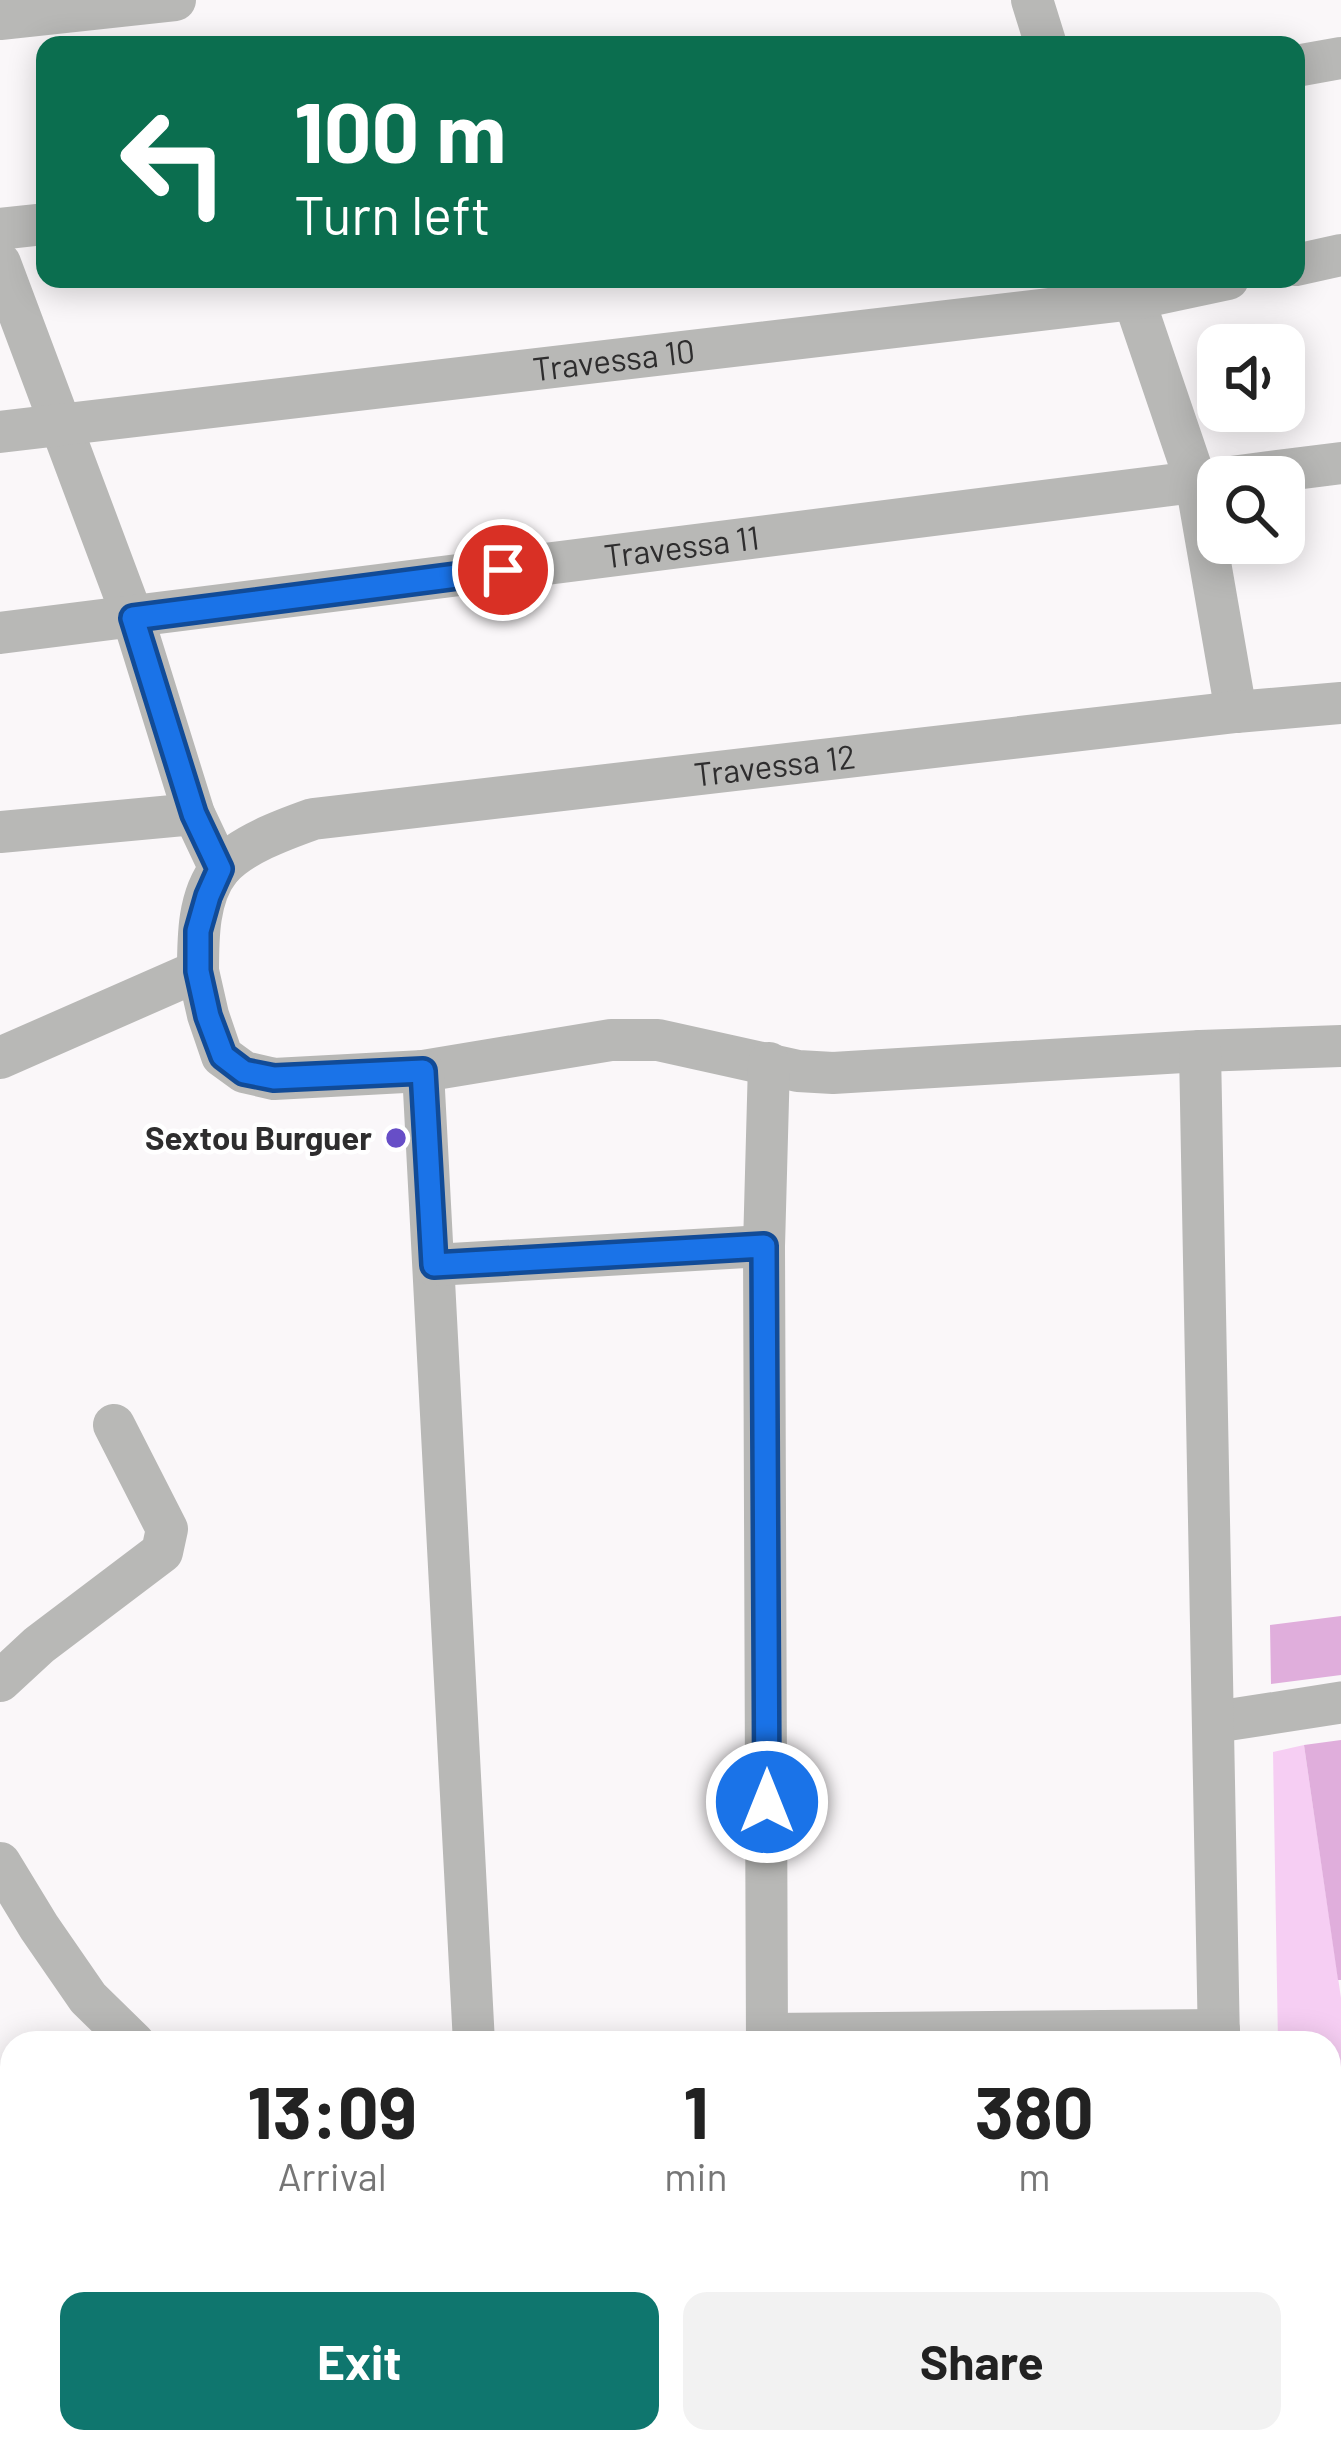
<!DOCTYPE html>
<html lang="en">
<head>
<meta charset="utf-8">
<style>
  body { margin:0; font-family:Barlow,sans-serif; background:#f2f2f2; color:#222; height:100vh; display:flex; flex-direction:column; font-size:45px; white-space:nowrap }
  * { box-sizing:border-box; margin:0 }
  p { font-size:39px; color:#767676 }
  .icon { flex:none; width:66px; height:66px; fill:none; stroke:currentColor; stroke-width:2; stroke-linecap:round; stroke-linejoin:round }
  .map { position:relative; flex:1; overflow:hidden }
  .panel { position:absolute; left:0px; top:2031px; width:1341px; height:423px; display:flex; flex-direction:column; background:#fff; border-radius:36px 36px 0 0; box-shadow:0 6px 30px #0003 }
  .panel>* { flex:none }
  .guide { position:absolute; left:36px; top:36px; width:1269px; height:252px; border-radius:24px; box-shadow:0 6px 30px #0003; background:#0b6e4f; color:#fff; overflow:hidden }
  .tools { position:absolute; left:1197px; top:324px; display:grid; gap:24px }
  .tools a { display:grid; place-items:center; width:108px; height:108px; border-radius:24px; background:#fff; box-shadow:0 6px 30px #0003; font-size:60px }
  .pin { position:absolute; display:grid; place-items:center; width:102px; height:102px; color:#fff; margin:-51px; border:6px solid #fff; border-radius:50%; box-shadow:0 3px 12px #0007 }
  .me { position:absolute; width:132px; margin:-66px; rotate:0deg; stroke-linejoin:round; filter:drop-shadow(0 0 9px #0008) }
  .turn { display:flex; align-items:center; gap:42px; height:252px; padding:0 60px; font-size:54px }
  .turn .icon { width:156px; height:156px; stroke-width:2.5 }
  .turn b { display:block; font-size:84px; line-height:102px }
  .eta { display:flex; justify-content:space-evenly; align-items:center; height:204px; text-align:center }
  .eta b { font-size:72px; font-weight:700; line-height:84px }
  .primary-button { display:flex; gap:24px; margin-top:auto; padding:24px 60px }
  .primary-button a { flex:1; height:138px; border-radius:24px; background:#0f766e; color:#fff; font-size:48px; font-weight:700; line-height:138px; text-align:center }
  .primary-button a+a { background:#f2f2f2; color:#222 }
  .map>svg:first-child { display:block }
  .green { fill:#f6cef3 }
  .building { fill:#e0aedc }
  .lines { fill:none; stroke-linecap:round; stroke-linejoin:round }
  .path { stroke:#979596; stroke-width:8; stroke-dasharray:9 9; stroke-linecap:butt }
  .service { stroke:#b8b8b6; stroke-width:21 }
  .minor { stroke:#b8b8b6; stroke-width:42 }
  .route-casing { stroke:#114b97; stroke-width:30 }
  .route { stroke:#1a73e8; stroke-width:21 }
  .poi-dot { fill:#674ec7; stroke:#fff; stroke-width:4.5 }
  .labels { text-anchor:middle; stroke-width:9; stroke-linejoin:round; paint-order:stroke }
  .street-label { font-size:33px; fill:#2e2d2e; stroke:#fff }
  .poi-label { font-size:33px; font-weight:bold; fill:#2e2d2e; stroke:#fff; text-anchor:end }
</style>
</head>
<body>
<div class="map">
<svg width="1341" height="2453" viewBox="0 0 1341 2453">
  <rect width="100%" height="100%" fill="#faf7f9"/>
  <path class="green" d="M1304,1745L1341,1998V2212L1329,2142V2043H1278L1273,1752Z"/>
  <path class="building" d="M1341,1616V1675L1271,1684L1270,1625Z
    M1341,1740V1980H1338L1304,1745Z
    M1329,2148H1332L1341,2212V2270L1329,2272Z"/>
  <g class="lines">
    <path class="path" d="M1335,2283L1341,2289"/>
    <path class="service" d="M1212,1712L1341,1692
      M1213,1733L1341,1713"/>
    <g class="minor">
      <path d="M1032,0L1046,45"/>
      <path d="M0,19L175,0"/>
      <path d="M1296,66L1341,58"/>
      <path d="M0,229L45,224"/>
      <path d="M0,263L133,618L194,814L220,869"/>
      <path d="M1296,265L1341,255"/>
      <path d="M1127,279L1196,482L1236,712"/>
      <path id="s1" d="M0,432L1134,299L1228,279"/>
      <path d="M1231,477L1341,463"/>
      <path id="s2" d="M0,633L1218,479"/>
      <path d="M0,832L194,814"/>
      <path d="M198,971L208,1015L222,1056L244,1072L274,1079L423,1071L611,1040H658L798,1071L833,1073L1200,1051L1341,1046"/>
      <path d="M1200,1051L1219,2043"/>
      <path id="s3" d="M0,1058L198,971C198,938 198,896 220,869C240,845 285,829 313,819L1236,712L1341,703"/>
      <path d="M423,1071L474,2043"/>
      <path d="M434,1265L764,1246"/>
      <path d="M0,1681L39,1645L162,1552L167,1529L114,1425"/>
      <path d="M0,1863L39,1927L88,1998L134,2043"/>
      <path d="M768,2034L1219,2030"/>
      <path d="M767,2043L764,1246L769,1063"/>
      <path d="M0,2316L12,2312"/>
      <path d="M498,2442V2453"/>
      <path d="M795,2442L798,2453"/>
      <path d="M1228,2442V2453"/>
    </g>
  </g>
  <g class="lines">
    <defs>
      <path id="route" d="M503,570L133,618L194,814L220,869L208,896L198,931V971L208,1016L223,1056L244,1072L274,1078L423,1071L434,1265L764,1246L767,1802"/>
    </defs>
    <use href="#route" class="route-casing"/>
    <use href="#route" class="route"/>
  </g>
  <circle class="poi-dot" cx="396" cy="1138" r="12"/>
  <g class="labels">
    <g class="street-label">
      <text dy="12" stroke="none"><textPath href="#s1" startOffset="618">Travessa 10</textPath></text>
      <text dy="12" stroke="none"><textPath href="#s2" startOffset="687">Travessa 11</textPath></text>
      <text dy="12" stroke="none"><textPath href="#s3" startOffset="894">Travessa 12</textPath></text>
    </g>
    <g class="poi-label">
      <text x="372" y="1150">Sextou Burguer</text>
    </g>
  </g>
</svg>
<div class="tools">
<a><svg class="icon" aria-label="sound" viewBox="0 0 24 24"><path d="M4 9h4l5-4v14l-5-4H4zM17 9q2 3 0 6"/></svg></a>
<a><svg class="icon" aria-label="search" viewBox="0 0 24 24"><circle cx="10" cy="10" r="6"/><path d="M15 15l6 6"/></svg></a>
</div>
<div class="pin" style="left:503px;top:570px;background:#d93025"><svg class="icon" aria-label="arrive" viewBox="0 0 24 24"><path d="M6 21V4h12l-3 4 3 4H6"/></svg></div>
<svg class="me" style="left:767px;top:1802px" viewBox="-20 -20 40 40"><circle r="17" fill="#1a73e8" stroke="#fff" stroke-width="3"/><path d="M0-11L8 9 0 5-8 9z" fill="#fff"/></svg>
<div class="guide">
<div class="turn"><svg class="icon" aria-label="left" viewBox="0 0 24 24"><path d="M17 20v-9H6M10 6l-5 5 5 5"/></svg><div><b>100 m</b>Turn left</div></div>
</div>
<section class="panel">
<div class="eta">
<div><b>13:09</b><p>Arrival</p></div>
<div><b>1</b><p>min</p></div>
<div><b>380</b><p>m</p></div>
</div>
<div class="primary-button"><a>Exit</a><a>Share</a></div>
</section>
</div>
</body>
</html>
